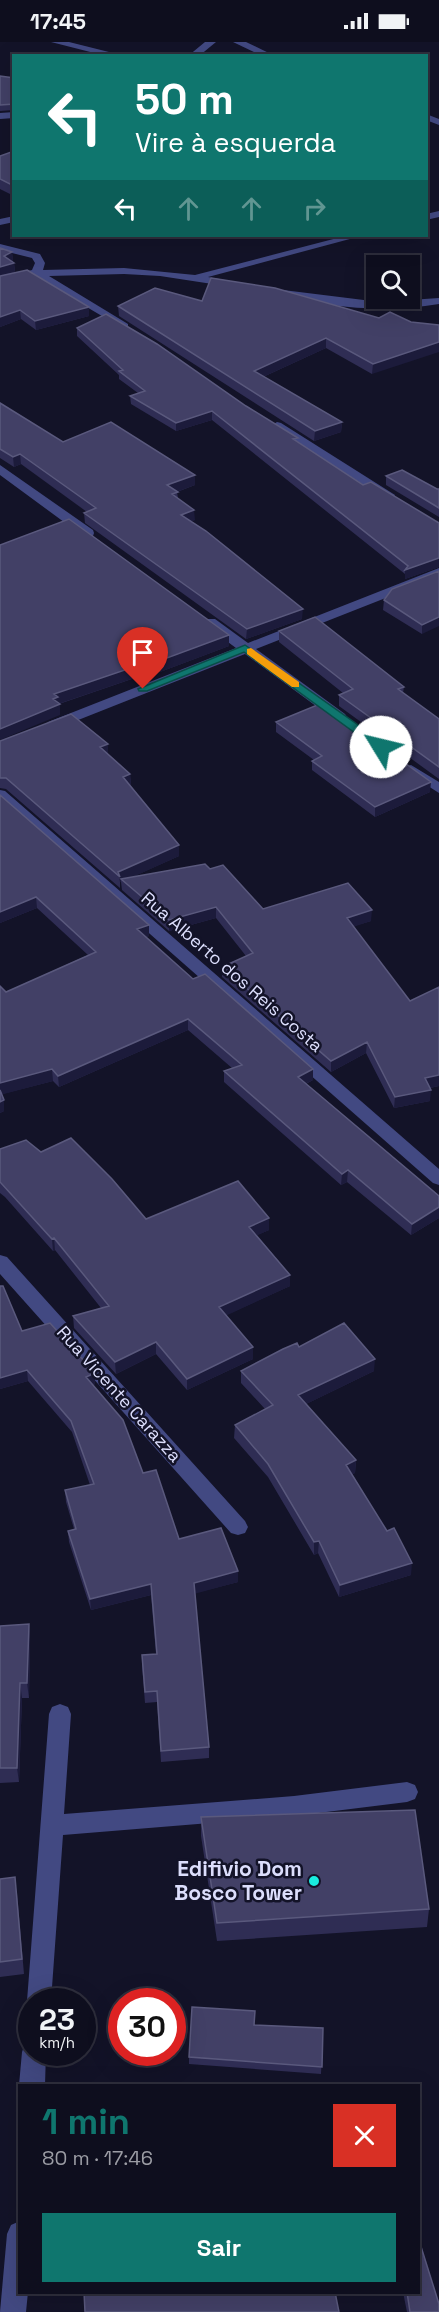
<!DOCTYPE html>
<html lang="pt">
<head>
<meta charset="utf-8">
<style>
  body { margin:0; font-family:"Space Grotesk",sans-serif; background:#171727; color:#f1f3f6; height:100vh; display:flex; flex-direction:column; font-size:22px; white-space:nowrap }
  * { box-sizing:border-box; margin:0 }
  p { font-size:20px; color:#9b9ca4 }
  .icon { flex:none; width:33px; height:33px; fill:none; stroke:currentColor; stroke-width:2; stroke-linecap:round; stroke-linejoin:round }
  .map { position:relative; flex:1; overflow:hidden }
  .sheet { position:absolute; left:18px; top:2042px; width:402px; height:210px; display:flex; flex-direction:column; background:#0e0e1e; border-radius:0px; box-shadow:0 6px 24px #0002,0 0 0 2px #2e2e3c }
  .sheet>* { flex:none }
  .hud { position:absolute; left:12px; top:12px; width:416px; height:183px; border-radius:0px; box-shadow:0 6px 24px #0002,0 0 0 2px #2e2e3c; background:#0f766e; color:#fff; overflow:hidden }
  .buttons { position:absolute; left:366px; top:213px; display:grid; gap:12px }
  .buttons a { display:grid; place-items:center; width:54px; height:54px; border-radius:0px; background:#0e0e1e; box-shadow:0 6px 24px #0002,0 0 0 2px #2e2e3c; font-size:30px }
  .speed { position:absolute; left:18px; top:1946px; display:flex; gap:12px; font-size:30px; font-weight:700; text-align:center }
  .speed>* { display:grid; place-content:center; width:78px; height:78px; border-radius:50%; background:#0e0e1e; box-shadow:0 6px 24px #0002,0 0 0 2px #2e2e3c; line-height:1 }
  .speed small { font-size:15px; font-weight:400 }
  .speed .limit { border:9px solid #d22; background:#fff; color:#111 }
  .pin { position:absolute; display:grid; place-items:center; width:51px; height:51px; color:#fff; margin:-62px -26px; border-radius:50% 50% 50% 0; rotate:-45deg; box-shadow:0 0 6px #0007 }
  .pin .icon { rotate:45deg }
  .me { position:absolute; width:66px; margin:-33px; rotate:306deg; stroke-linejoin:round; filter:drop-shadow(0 0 4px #0008) }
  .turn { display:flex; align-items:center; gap:21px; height:126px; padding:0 24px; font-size:27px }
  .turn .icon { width:78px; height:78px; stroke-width:2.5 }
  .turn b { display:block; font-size:42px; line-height:51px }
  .lanes { display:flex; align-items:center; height:57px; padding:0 24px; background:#0003; justify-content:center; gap:30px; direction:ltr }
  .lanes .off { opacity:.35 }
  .round { display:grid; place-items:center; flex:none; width:63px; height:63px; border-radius:0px; background:#171727 }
  .overview { display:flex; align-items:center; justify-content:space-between; height:102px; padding:0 24px }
  h1 { font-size:36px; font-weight:700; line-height:45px; color:#0f766e }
  .cta { display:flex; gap:12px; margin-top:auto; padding:12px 24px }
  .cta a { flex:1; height:69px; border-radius:0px; background:#0f766e; color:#fff; font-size:24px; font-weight:700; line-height:69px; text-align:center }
  .status { display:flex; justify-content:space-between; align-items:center; height:42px; padding:0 30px; background:#0e0e1e; direction:ltr }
  .status svg { height:16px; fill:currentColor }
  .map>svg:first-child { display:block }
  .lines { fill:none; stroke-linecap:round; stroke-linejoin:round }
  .minor { fill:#424982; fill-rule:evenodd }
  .wall { fill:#2f2d54 }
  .shaded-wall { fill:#1c1b3b }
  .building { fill:#424066; stroke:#5a597d; stroke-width:1.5 }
  .route { fill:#0f766e; stroke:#0a4d48; stroke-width:1.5 }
  .slow { fill:#f59e0b }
  .poi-dot { fill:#19ebdf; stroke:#131328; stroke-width:2 }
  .labels { text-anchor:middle; stroke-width:5; stroke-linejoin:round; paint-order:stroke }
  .street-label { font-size:18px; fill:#dcdefc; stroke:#131328 }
  .near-poi-label { font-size:21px; font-weight:bold; fill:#dcdefc; stroke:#131328; text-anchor:end }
</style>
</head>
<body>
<div class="status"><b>17:45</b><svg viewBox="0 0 49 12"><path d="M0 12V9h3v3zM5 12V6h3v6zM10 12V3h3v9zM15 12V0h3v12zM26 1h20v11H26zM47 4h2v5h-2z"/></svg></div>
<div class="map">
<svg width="439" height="2270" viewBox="0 0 439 2270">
  <rect width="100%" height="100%" fill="#131328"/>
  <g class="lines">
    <path class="minor" d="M51,0H69L125,14H106Z
      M205,0H216L199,14H188Z
      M233,0H246L275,14H262Z
      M14,70V76L0,77V71Z
      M426,72L439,77V83L426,78Z
      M439,169V175L426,178V172Z
      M14,174V180L0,183V177Z
      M345,194H361L208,235L236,240L237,242L232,245L160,234L124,232L49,234L128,282V286L124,287L34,234L0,242V236L32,228L35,221L32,216L0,208V202L40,212L45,221L43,228L124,226L195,233Z
      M283,248L380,260L439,256V262C386,271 331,266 279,253L277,251Z
      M277,380L281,381L395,453L393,456H385L273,387L271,384Z
      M0,423L93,488L94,491L93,494H83L0,433Z
      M439,526V535L256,607L345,672L347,675L345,678H335L245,612L58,686L53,687L46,683L48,680L236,606L205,583L203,580L205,577H215L248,601Z
      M411,723L439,740V751L406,730L404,727L406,724Z
      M0,748L5,749L439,1127V1143L433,1141L0,760Z
      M0,1213L7,1215L245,1479L248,1485L245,1491L238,1493L231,1491L0,1232Z
      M60,1662L68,1665L71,1672L64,1772L294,1754L407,1740L415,1743L418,1750L415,1757L407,1760L294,1774L63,1793L51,1959H32V1968L27,1959L49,1672L52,1665Z
      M32,1999V2010H46L45,2043H19L22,2010L25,2002Z
      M20,2179V2250H28L26,2270H0L7,2192L11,2183Z"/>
  </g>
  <path class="wall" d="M0,34L14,36V68L0,69Z
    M14,109V154L0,147V114Z
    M0,206L12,210L13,220L14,221L15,230L2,234L27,228L89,265V274L36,288L21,277L0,285Z
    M202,259L379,276L411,280L372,332L326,306L263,335L342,380L341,390L314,399L119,274L118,264Z
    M77,286L298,400L363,443L439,481V525L405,537V532L212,378L176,389L131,362L130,354L138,351L119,337V333L77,294Z
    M0,361L63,400L195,443L177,450L178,456L195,478L191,479L302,577L246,597L85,481L84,471L87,470L21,422L14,425L0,416Z
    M386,434L437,447H439V475L386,443Z
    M0,503L229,593V604L160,630L158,628L59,662L60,673Z
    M439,529L422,592L383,568L384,558Z
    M279,589L404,645L403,651L439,677V737L339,664V653L343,651L279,600Z
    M276,680L430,750L375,775L312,728V719L314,718L276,690Z
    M0,699L108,712L130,732L131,743H130L179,803V814L132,835L210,827L263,867L371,879L354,884L439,1044L430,1046V1059L394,1066L366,1011L331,1030L222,935V925L246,914L216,876L169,889L122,848L121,840H120V846L6,747L0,746Z
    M0,753L149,894L146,895L193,937L313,1038L306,1042L439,1154V1176L411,1193L347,1140L341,1143L224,1040V1029L232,1026L188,988L59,1045L53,1039L2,1052L4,1058V1069L0,1071L6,950L88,913L37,866L0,881Z
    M0,1107L41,1110L146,1177L269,1176V1188L257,1193L290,1233V1244L226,1273L253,1317L187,1348L156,1312L116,1332L74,1286L73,1274L101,1266L55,1208L53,1209L5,1155L0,1151Z
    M0,1244L22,1289L95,1342L93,1343L143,1431L179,1497L238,1529V1540L195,1551L209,1705V1716L161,1720L157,1660L145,1661L142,1624V1613L156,1612L151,1553L91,1568L69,1500L68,1489L74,1487L66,1460L65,1448L90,1443L72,1390L28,1339L0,1347Z
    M299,1305L374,1329L306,1362L356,1418L355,1431L352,1432L411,1533L339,1555L318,1511L314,1513L268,1435L234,1396L235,1383L265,1367L241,1341V1329Z
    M29,1582L30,1597L29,1656H22L19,1740L0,1741V1584Z
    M201,1775L429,1867L427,1885L217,1899L201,1794Z
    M0,1837L17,1851L24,1932L0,1935Z
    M254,1983L323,1986L321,2032L189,2022V2015Z
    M403,2250H418L439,2270H407Z"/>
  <path class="shaded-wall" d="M12,210L13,219L6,223L14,221L15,230L0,234V225L4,214Z
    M89,265V274L36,288L35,279Z
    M20,268L21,277L0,285V275Z
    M326,296V306L254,339V329Z
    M439,300V310L372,332L373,322Z
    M212,369V378L176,389V381Z
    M342,380L341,390L314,399L315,389Z
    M20,412L21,422L14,425L13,415Z
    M195,433V443L168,453L167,443Z
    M194,468L195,478L181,483V473Z
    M439,516V525L405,537V528Z
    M303,567L302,577L246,597L247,587Z
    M439,575V584L422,592V583Z
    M229,593V604L160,630L159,619Z
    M157,617L158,628L58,662H60V673L0,698V687L54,652Z
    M108,702V712L100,705Z
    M130,732L131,743L123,746V735Z
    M431,740L430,750L375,775V765Z
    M179,803V814L124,839L121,837V840H120L118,830Z
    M36,855L37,866L0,881V870Z
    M216,865V876L169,889V878Z
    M372,868L371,879L347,887V876Z
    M149,883V894L137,898V887Z
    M188,977V988L59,1045L58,1034Z
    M367,1000L366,1011L331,1030V1019Z
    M52,1027L53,1039L0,1053V1041Z
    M313,1027V1038L297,1046L298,1035Z
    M439,1033V1044L424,1047L425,1036Z
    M431,1048L430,1059L394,1066L395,1055Z
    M4,1058V1069L0,1071V1060Z
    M348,1128L347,1140L341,1143L342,1132Z
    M439,1165V1176L411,1193L412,1182Z
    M269,1176V1188L249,1197V1185Z
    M54,1196L55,1208L53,1209L52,1197Z
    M290,1233V1244L219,1277V1265Z
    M156,1300V1312L116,1332L115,1320Z
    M253,1305V1317L187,1348V1337Z
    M375,1317L374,1329L298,1366V1353Z
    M27,1328L28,1339L0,1347V1336Z
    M95,1331V1342L87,1346L86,1335Z
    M356,1418L355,1431L346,1436V1423Z
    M319,1499L318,1511L314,1513V1500Z
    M412,1521L411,1533L339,1555L340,1543Z
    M238,1529V1540L194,1552V1541Z
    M151,1542V1553L91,1568L90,1557Z
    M29,1582L30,1597L29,1656L27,1641Z
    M20,1641L22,1656L19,1740L17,1726Z"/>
  <path class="building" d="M0,34L14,36V62L0,63Z
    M14,109V144L0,137V114Z
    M0,206L12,210L4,214L14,221L0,225Z
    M27,228L89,265L35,279L20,268L0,275V234Z
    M211,236L275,246L379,276L390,270L411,280L439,283V300L373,322L326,296L254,329L342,380L315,389L118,264L155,246L202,259Z
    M106,272L157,302L246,364L298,396L293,397L363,443L371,440L439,481V516L405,528L408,524L212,369L176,381L130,354L145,349L119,329L123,328L77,286Z
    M0,361L63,400L111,380L195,433L167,443L178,450L172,452L194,468L181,473L206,489L303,567L247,587L84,471L96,466L20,412L13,415L0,407Z
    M402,428L437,447H439V466L386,434Z
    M69,477L229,593L159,619L157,617L54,652L58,655L53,657L60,662L0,687V503Z
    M439,529V575L422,583L384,558L392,547Z
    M315,575L404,645L398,647L439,677V725L339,653L353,647L279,589Z
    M322,661L431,740L375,765L312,719L322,714L276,680Z
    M71,672L108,702L100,705L130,732L123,735L179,803L118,830L120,835L6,736H0V699Z
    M0,753L149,883L137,887L193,937L205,932L313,1027L298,1035L439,1154V1165L412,1182L348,1128L342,1132L224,1029L242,1023L188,977L58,1034L52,1027L0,1041V944L6,950L96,910L36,855L0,870Z
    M205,822L210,827L223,823L263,867L348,841L372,868L347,876L410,959L439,945V1033L425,1036L431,1048L395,1055L367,1000L331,1019L222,925L253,911L216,865L169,878L121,837Z
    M0,1048L4,1058L0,1060Z
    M71,1096L112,1137L146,1177L238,1139L269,1176L249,1185L290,1233L219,1265L253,1305L187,1337L156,1300L115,1320L73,1274L109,1264L54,1196L52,1197L0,1140V1107L26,1098L41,1110Z
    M0,1244H3L22,1289L50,1281L95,1331L86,1335L123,1378L143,1431L156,1428L179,1497L221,1486L238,1529L194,1541L209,1705L161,1709L157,1649L145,1650L142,1613L157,1612L151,1542L90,1557L68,1489L76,1487L65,1448L94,1442L71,1379L27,1328L0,1336Z
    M344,1281L375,1317L298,1353L356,1418L346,1423L387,1489L394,1486L412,1521L340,1543L319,1499L314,1500L268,1422L235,1383L273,1363L241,1329L283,1307L297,1301L299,1305Z
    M29,1582L27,1641H20L17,1726H0V1584Z
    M415,1768L429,1867L217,1881L201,1775Z
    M15,1835L22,1917L0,1920V1837Z
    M192,1965L255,1969L254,1983L323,1986L322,2025L189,2015Z
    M418,2195L439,2262V2270H410L407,2250H418Z
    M84,2250H335L339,2270H85Z"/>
  <path class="route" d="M245,603L385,702V707H377L244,610L147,649H139L138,647Z"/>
  <path class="slow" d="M251,606L299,640V645H292L247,612V607Z"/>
  <circle class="poi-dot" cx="314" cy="1839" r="6"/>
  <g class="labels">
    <g class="street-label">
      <text transform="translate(232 930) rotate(41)" y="6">Rua Alberto dos Reis Costa</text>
      <text transform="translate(119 1352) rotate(48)" y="6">Rua Vicente Carazza</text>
    </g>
    <g class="near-poi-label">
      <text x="302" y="1834">Edifivio Dom<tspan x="302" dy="24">Bosco Tower</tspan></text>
    </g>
  </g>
</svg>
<div class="buttons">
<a><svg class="icon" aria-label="search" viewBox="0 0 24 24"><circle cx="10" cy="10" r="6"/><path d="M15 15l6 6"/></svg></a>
</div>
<div class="speed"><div>23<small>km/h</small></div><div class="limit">30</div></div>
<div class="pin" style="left:143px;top:647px;background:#d93025"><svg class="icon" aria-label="arrive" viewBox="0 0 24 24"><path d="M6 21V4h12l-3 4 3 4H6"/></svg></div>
<svg class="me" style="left:381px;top:705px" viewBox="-20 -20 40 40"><circle r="19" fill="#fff"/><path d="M0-13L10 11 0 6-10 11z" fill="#0f766e"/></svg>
<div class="hud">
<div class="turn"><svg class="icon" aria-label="left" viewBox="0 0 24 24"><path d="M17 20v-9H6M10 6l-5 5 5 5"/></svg><div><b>50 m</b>Vire à esquerda</div></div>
<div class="lanes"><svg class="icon" aria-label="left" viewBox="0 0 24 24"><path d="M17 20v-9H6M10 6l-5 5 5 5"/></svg><svg class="icon off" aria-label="ahead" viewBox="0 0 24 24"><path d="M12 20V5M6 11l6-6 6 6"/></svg><svg class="icon off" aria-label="ahead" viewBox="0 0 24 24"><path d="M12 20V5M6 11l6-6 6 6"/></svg><svg class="icon off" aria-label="right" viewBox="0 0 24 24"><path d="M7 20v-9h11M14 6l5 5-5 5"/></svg></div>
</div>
<section class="sheet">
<div class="overview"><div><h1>1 min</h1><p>80 m · 17:46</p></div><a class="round" style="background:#d93025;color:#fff"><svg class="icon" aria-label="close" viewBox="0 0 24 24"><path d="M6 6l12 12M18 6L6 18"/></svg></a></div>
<div class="cta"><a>Sair</a></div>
</section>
</div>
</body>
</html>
